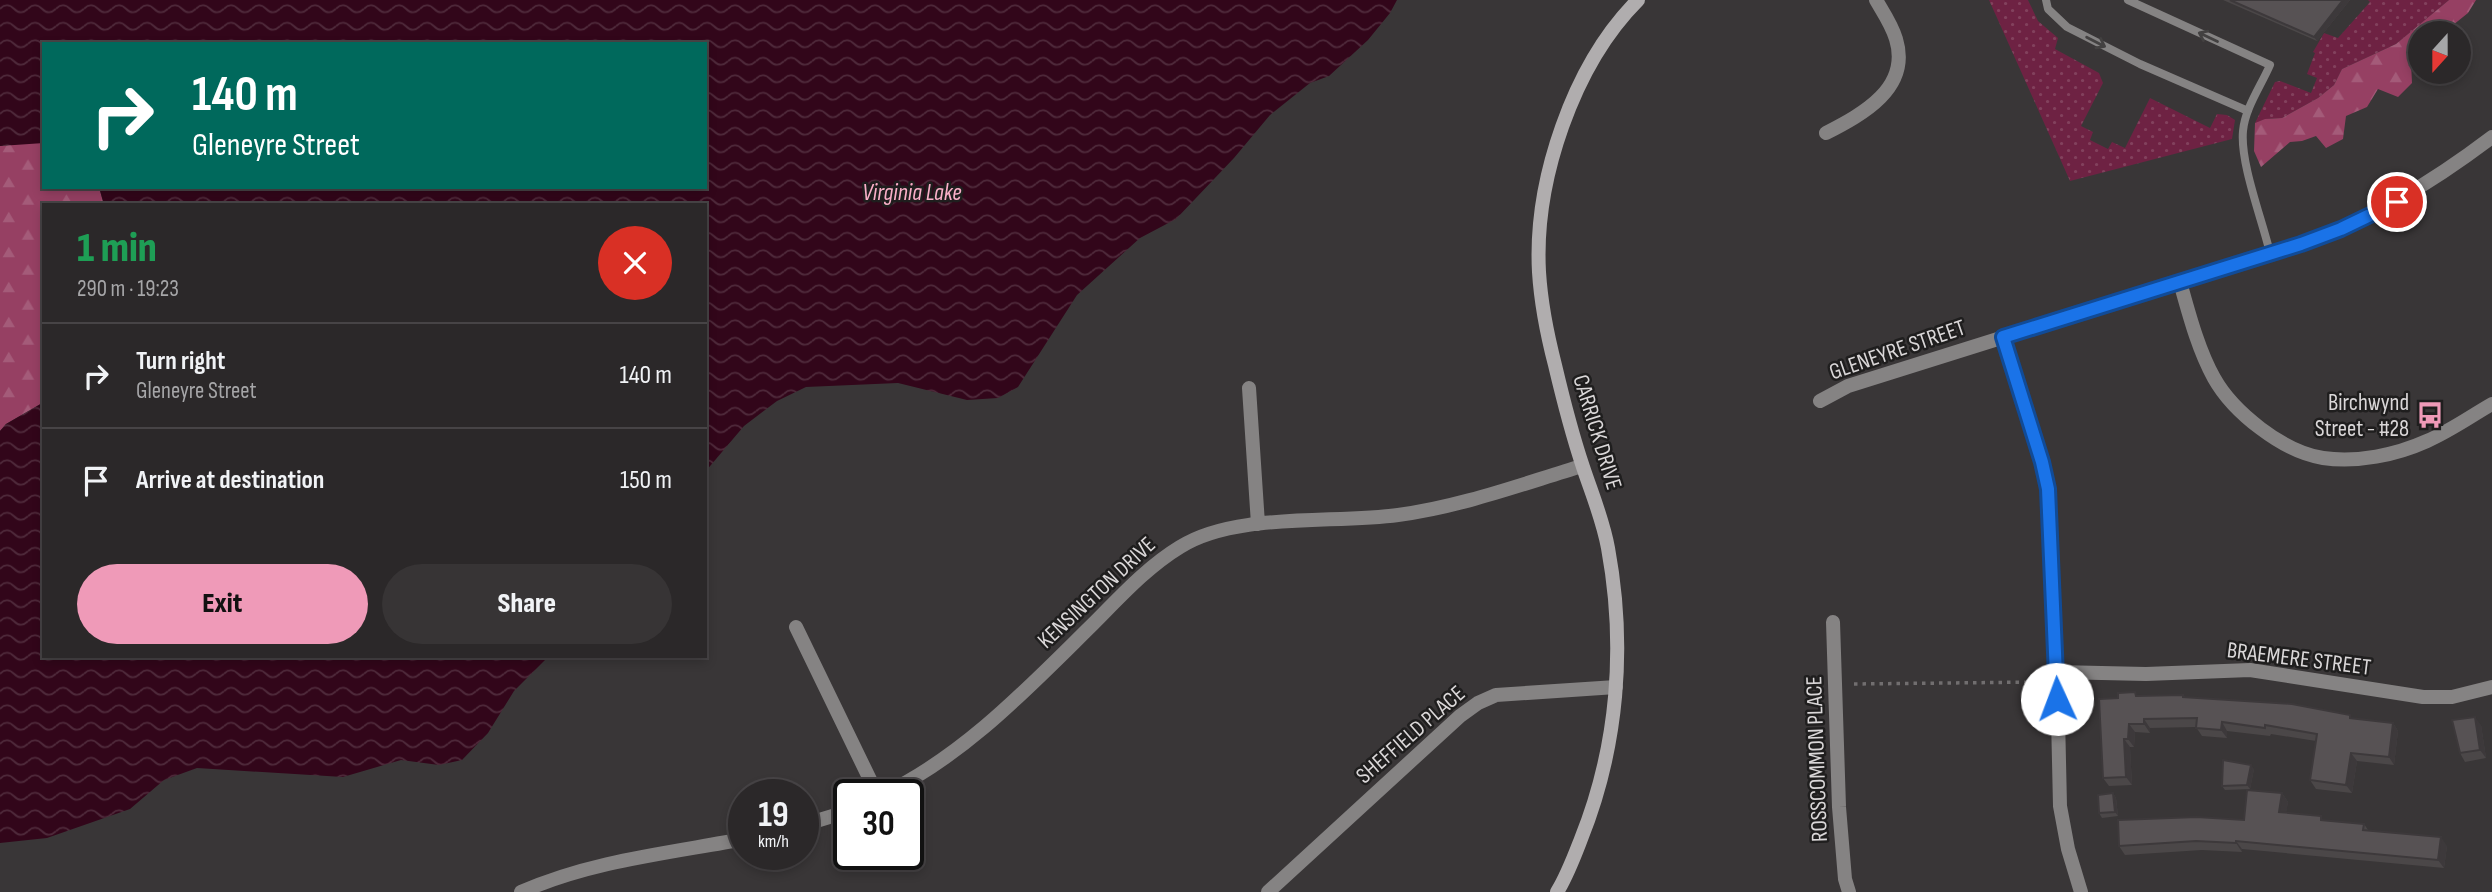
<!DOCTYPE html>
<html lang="en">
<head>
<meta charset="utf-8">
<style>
  body { margin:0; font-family:"Sofia Sans Condensed",sans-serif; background:#373435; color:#f1f3f6; height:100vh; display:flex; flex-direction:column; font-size:26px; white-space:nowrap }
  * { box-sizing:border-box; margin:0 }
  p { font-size:23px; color:#a6a6a8 }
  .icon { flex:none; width:38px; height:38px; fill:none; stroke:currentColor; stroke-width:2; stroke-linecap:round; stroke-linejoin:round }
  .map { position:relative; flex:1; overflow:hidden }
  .drawer { position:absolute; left:42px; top:203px; width:665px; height:455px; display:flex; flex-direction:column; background:#2b2829; border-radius:0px; box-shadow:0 4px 10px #0003,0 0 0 2px #474446 }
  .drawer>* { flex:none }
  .hud { position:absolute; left:42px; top:42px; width:665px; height:147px; border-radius:0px; box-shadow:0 4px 10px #0003,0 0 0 2px #474446; background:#00695c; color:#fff; overflow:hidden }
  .needle { width:46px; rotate:201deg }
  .buttons { position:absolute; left:2408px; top:21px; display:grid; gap:14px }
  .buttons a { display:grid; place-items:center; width:63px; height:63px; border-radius:50%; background:#2b2829; box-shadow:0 4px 10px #0003,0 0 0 2px #474446; font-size:35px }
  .speed { position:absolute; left:728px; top:779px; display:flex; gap:14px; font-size:35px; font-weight:700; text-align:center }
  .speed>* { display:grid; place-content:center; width:91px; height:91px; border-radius:50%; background:#2b2829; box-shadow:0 4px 10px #0003,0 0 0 2px #474446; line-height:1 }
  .speed small { font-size:18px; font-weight:400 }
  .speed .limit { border:4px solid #111; border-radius:10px; background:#fff; color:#111 }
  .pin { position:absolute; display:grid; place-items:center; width:60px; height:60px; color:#fff; margin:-30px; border:4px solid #fff; border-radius:50%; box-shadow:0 2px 7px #0007 }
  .me { position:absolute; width:77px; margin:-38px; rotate:358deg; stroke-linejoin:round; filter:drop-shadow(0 0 5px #0008) }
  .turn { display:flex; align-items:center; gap:24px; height:147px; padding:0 35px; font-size:32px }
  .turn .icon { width:91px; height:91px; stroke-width:2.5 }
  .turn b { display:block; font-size:49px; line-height:60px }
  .round { display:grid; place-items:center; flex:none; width:74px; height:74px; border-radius:37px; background:#373435 }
  .headline { display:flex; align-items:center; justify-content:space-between; height:119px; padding:0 35px }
  h1 { font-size:42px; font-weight:800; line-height:52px; color:#1e9e55 }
  .cta { display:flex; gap:14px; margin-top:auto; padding:14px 35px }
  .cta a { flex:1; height:80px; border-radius:42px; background:#ef9ab8; color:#111; font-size:28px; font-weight:800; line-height:80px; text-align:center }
  .cta a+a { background:#373435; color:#f1f3f6 }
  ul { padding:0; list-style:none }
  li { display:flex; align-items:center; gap:21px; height:105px; padding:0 35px; border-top:2px solid #474446 }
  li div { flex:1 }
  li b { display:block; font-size:26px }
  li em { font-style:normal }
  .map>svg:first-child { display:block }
  .green { fill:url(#green-dots) }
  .forest { fill:url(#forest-firs) }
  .water { fill:url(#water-waves) }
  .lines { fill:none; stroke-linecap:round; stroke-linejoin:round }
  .path { stroke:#716e6f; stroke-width:3.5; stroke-dasharray:3.5 5; stroke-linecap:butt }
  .lane { stroke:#858383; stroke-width:8 }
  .street { stroke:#858383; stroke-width:14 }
  .secondary { stroke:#b0adae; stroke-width:14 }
  .wall { fill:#4b4748 }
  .shaded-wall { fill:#3d393b }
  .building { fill:#575254; stroke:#3d393b; stroke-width:2 }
  .oneway { stroke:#434141 }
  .route-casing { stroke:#114b97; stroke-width:18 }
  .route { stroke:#1a73e8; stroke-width:12 }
  .labels { text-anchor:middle; stroke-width:5; stroke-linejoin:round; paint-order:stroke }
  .street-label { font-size:23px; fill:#dad7d8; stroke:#1f1e1e }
  .poi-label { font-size:23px; fill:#dad7d8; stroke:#1f1e1e; text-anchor:end }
  .water-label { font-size:24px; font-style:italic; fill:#f9afc8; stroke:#1f1e1e }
</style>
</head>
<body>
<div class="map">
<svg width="2492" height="892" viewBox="0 0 2492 892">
  <defs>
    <pattern id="green-dots" width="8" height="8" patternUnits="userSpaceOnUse" patternTransform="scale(1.75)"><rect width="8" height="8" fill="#6e2243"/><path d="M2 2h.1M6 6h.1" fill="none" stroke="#82415d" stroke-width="1.8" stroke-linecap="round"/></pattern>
    <pattern id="forest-firs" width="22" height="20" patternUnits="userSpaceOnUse" patternTransform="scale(1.75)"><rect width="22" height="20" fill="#964063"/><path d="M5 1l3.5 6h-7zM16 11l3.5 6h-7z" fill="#a45b79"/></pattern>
    <pattern id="water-waves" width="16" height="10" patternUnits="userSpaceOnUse" patternTransform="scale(1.75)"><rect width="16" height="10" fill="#32061a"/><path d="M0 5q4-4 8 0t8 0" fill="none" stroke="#4f2a3b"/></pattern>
  </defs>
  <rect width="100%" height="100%" fill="#393637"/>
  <path class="green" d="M1989,0H2028L2038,21L2058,38L2055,49L2099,73L2103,83L2081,126L2093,132L2090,140L2108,149L2112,142L2125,148L2150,98L2210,128L2217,114L2227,115L2235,120L2232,139L2070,181Z
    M2368,0H2449L2396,44L2342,69L2334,85L2318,98L2282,118L2266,119L2255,123L2275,82L2280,81L2311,93L2317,78L2307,74L2315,53L2313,52L2324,33L2338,38L2370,2Z"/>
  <path class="forest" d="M2449,0H2476L2468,13L2443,33H2420V51L2411,62L2412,83L2398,97L2378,89L2367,107L2346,116L2343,139L2326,148L2316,136L2302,141L2290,142L2261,167L2254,151L2255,123L2265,119L2282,118L2318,98L2334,85L2342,69L2396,44Z
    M36,142L44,143V187H99L104,205H44V402L6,424L0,431V146Z"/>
  <path class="water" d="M0,0H1397L1390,13L1368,40L1329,76L1310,83L1270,115L1234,158L1176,219L1140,238L1077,295L1018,387L998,398L967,400L898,383L806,387L777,401L744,426L705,472V205H104L99,187H705V44H44V143L0,146Z
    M44,402V656H549L514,691L488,733L462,760L439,765L401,760L343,777L197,768L164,780L130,809L47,838L0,843V431L6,424Z"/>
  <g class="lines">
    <path class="path" d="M1854,684L2040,682"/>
    <path class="lane" d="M2046,0L2048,9L2067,27L2140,64L2248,111
      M2128,0L2270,65C2261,86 2245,108 2243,131C2240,163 2262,219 2270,253"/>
    <path class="street" d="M1826,133C1863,114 1911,88 1896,39C1892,25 1883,12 1876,0
      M2180,282C2189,314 2198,349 2214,378C2233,412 2283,452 2323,458C2357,463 2396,455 2427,441C2450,431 2471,416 2492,404
      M2003,336L2042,462L2048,489L2057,672L2060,806L2068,849L2081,892
      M1249,388L1258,524
      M1820,401L1848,386L2301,244C2374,217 2430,184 2492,137
      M1833,622L1839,807L1845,879L1849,892
      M796,627L877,794
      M2057,672L2146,674L2250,670L2423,697H2452L2492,687
      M884,794C965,755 1029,687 1093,624C1120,597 1147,567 1180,547C1235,512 1333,524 1398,515C1460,507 1522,484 1582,466
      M803,825L849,811
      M521,892C591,861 669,853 744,839
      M1268,892L1460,716L1478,703L1496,695L1616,687"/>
    <path class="secondary" d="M1557,892C1567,876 1574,857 1581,839C1618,747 1626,646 1608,548C1603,520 1592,494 1583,467C1572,434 1563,399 1555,365C1547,334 1541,304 1539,272C1534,181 1573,65 1638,0"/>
  </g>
  <path class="wall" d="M2223,0H2350L2317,41Z
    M2183,695L2185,697L2393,723L2398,731L2394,765L2357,761L2352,793L2316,789L2310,780L2316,741L2271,734L2270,736L2227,731V738L2202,736L2196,727L2150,728V733L2135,732L2134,747H2130L2132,785L2109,786L2103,778L2118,698L2138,696Z
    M2481,725L2486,758L2465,762L2460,753Z
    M2254,769L2250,789L2225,790L2222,786Z
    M2113,793L2116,798L2118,816L2102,818L2099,813Z
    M2282,793L2288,802L2286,812L2324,820L2364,824L2368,830L2447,846L2444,868L2242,849V852L2202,850L2125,855L2119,846L2244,820Z"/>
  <path class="shaded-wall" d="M2343,0H2350L2317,41L2314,37Z
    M2475,717L2481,725L2486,758L2480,750Z
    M2144,719L2150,728V733L2144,724Z
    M2222,722L2227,731V738L2221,730Z
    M2393,723L2398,731L2394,765L2389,757Z
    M2129,724L2135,732L2134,747L2128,739Z
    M2124,739L2130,747L2132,785L2126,777Z
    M2351,753L2357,761L2352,793L2346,785Z
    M2251,765L2254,769L2250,789L2247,785Z
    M2113,793L2116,798L2118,816L2115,812Z
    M2282,793L2288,802L2285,820L2279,812Z
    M2441,837L2447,846L2444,868L2438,860Z
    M2236,841L2242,849V852L2236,843Z"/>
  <path class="building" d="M2230,0H2343L2314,37Z
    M2135,692L2136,696L2183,695V697L2292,704L2350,715V718L2393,723L2389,757L2351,753L2346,785L2310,780L2317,734L2265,725V728L2222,722L2221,730L2196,728L2197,718L2144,719V724H2129L2128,739H2124L2126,777L2103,778L2099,699L2118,698V693Z
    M2475,717L2480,750L2460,753L2452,720Z
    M2223,760L2251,765L2247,785L2222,786Z
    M2247,790L2282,793L2279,812L2321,816V820L2364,824L2363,830L2441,837L2438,860L2236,841V843L2196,841L2119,846L2118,820L2197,817L2244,820Z
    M2113,793L2115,812L2099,813L2098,795Z"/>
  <defs><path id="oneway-shaft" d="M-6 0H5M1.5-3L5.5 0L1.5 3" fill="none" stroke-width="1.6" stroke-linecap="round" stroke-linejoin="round" transform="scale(1.75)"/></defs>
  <g class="oneway">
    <use href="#oneway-shaft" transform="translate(2208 37) rotate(-155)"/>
    <use href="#oneway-shaft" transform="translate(2096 42) rotate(27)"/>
  </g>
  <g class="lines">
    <defs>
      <path id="route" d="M2057,699L2048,489L2042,462L2003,337L2301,244L2341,229L2397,202"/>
    </defs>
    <use href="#route" class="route-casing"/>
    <use href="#route" class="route"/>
  </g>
  <defs>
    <symbol id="bus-bare" viewBox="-9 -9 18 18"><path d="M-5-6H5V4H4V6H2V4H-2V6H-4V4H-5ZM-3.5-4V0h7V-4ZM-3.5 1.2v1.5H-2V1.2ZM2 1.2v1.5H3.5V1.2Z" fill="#ef9ab8" stroke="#1f1e1e" stroke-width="2.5" paint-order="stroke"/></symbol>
  </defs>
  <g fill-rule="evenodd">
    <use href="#bus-bare" x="2411" y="396" width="38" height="38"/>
  </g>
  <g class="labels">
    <g class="street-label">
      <text transform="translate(1897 349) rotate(-19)" y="8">GLENEYRE STREET</text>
      <text transform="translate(1598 432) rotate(73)" y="8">CARRICK DRIVE</text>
      <text transform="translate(1096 592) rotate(-43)" y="8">KENSINGTON DRIVE</text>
      <text transform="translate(2299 658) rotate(7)" y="8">BRAEMERE STREET</text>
      <text transform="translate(1410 734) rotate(-41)" y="8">SHEFFIELD PLACE</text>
      <text transform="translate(1816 759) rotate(-92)" y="8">ROSSCOMMON PLACE</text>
    </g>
    <g class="poi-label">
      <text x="2409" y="410">Birchwynd<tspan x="2409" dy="26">Street - #28</tspan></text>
    </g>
    <g class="water-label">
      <text x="912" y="200">Virginia Lake</text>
    </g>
  </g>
</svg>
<div class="buttons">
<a><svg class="needle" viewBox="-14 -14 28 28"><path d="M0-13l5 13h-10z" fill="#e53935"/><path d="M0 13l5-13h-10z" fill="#a6a6a8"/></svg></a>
</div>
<div class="speed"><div>19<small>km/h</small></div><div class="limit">30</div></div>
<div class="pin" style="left:2397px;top:202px;background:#d93025"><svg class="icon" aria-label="arrive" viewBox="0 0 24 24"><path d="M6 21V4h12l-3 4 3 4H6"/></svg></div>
<svg class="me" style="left:2057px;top:699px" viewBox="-20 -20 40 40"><circle r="19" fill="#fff"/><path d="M0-13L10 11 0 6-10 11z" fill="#1a73e8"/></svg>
<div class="hud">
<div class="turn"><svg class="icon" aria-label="right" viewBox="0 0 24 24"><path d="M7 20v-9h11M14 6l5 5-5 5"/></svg><div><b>140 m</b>Gleneyre Street</div></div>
</div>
<section class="drawer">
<div class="headline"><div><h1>1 min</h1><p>290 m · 19:23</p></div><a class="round" style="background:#d93025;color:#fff"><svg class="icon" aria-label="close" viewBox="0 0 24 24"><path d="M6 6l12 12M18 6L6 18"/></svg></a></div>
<ul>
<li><svg class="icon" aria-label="right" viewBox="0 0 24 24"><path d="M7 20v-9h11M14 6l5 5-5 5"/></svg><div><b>Turn right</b><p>Gleneyre Street</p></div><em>140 m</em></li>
<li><svg class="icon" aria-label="arrive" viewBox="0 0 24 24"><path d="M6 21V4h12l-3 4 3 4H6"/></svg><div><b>Arrive at destination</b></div><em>150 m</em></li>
</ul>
<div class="cta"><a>Exit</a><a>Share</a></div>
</section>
</div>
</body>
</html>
